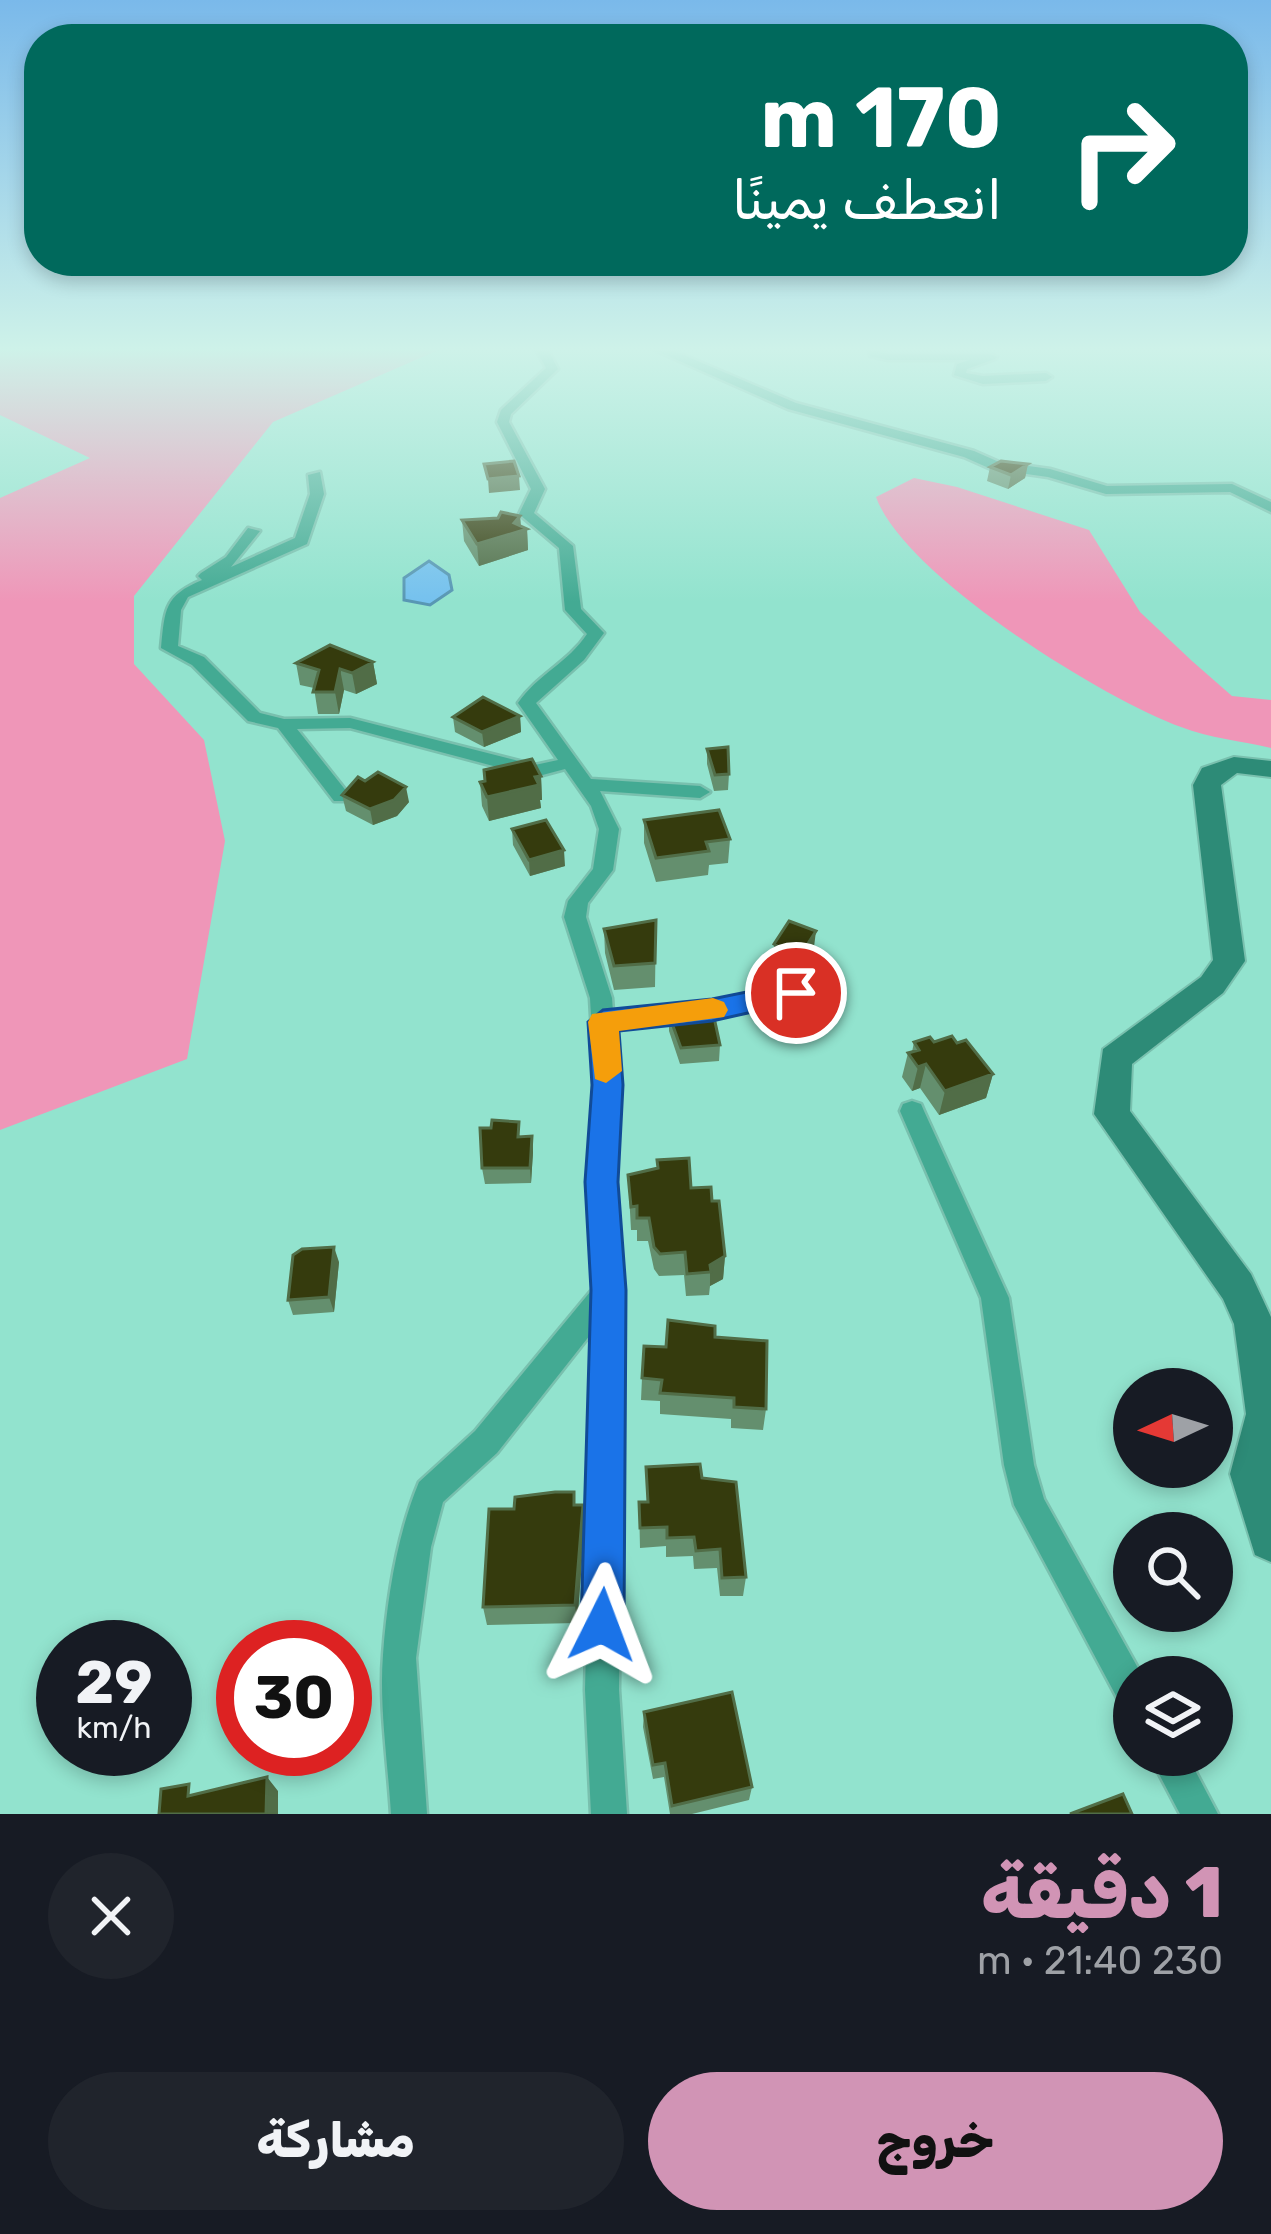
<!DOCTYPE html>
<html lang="ar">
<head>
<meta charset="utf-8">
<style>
  body { margin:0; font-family:Rubik,"Noto Naskh Arabic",sans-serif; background:#20242c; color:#f1f3f6; direction:rtl; height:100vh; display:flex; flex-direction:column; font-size:45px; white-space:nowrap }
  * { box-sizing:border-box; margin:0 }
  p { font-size:39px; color:#9ea1a6 }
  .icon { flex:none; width:66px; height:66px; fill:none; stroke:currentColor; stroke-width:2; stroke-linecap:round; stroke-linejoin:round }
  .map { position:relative; height:1814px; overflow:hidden; direction:ltr }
  .drawer { display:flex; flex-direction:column; background:#171b24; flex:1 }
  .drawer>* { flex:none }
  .top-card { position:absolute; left:24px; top:24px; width:1224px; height:252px; border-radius:48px; box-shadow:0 6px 18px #0003; direction:rtl; background:#00695c; color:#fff; overflow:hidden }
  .needle { width:78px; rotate:266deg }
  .fabs { position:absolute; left:1113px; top:1368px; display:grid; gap:24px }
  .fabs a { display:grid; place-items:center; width:120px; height:120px; border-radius:50%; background:#171b24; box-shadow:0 6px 18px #0003; font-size:60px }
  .speed { position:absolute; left:36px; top:1620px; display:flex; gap:24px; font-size:60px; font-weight:700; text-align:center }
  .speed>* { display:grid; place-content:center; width:156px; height:156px; border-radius:50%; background:#171b24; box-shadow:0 6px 18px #0003; line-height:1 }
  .speed small { font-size:30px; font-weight:400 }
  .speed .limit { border:18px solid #d22; background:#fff; color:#111 }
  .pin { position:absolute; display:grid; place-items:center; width:102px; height:102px; color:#fff; margin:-51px; border:6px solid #fff; border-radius:50%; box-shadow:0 3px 12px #0007 }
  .me { position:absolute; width:132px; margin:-66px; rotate:3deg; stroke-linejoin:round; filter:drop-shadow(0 0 9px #0008) }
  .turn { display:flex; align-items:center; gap:42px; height:252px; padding:0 48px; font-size:54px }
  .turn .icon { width:156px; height:156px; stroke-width:2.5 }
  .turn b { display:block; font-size:84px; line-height:102px }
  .round { display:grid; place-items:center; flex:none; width:126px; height:126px; border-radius:63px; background:#20242c }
  .overview { display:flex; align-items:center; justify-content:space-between; height:204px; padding:0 48px }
  h1 { font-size:72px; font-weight:800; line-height:90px; color:#d194b5 }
  .cta { display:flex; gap:24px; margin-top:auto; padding:24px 48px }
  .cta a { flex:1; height:138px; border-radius:72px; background:#d194b5; color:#111; font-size:48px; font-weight:800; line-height:138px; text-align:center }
  .cta a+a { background:#20242c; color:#f1f3f6 }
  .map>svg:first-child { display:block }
  .green { fill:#ef96b8 }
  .water { fill:#75c1ee; stroke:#5897b4; stroke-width:3 }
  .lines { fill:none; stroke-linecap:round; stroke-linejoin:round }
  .minor-casing { stroke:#79c0ae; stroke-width:5 }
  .secondary-casing { stroke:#79c0ae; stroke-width:4 }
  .minor { fill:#43aa93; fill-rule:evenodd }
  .secondary { fill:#2d8b77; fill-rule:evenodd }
  .wall { fill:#648f6e }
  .shaded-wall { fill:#516d47 }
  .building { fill:#353b0d; stroke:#516d47; stroke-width:3 }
  .route { fill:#1a73e8; stroke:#114b97; stroke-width:3 }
  .slow { fill:#f59e0b }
</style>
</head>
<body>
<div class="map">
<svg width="1271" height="1814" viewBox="0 0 1271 1814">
  <rect width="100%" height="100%" fill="#92e3ce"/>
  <path class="green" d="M0,348H443L273,422L134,596V664L204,740L225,841L187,1059L0,1130V498L90,458L0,415Z
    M914,478L957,487L1089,530L1140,612L1192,661L1232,696L1271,700V748C1242,741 1209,738 1181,727C1101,698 904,575 876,497Z"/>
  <path class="water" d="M429,561L449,575L452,590L430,605L404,600V578Z"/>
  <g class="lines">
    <defs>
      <path id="minor" d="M535,348H547L558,369L511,414L509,422L545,489L534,513L573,546L581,609L604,633L584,660L536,703L591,779L700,786L710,792L700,798L600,791L619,829L613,870L588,903L586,917L612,998L613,1012L712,1001L821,978L829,980L832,986L829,992L821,994L712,1019L615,1029L619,1085L614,1182L623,1290L619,1690L627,1814H591L585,1690L594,1330L497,1453L443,1502L431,1547L416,1658L427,1814H391C388,1764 379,1705 383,1655C387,1599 397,1535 419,1482L475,1431L595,1286L588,1182L595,1085L590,998L564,917L568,901L593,869L599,829L591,806L565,769L535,777L350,728L297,729L351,797L348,801H334L278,728L248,721L192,665L161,648C165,609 164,596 202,580L198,576L201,573L226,557L248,528L260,531L231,567L295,538L310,494L308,475L320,472L324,494L307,544L188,597L181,610L178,646L204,657L260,713L284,719L350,718L535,765L558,760L518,703C537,675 569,662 587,634L565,610L559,548L519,514L531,489L497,422L501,410L546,368Z
        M650,348H667L796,403L974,451L999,462L1050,469L1107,486L1232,484L1271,502V512L1230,492L1106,494L1048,477L991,469L964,457L788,409Z
        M869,348H881L880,352L888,354H991L997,357L995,359L967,369L966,373L983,376L1046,373L1052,377L1046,381L983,384L954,375L957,364L969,360H888L870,356Z
        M912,1101L921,1104L924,1111L1009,1298L1034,1465L1044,1499L1143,1677H1134V1712L1122,1707L1014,1505L1004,1465L981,1298L900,1111L903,1104Z
        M1149,1755H1187L1218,1814H1180Z"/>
      <path id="secondary" d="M1234,757L1271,761V777L1237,773L1221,785L1245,961L1223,993L1132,1064L1130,1111L1251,1274L1271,1317V1562L1255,1555L1230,1474L1246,1414L1234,1324L1223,1299L1094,1114L1103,1049L1201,977L1213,960L1193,785L1202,768Z"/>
    </defs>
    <use href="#minor" class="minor-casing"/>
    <use href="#secondary" class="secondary-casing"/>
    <use href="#minor" class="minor"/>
    <use href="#secondary" class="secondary"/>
  </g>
  <path class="wall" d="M1028,464L1025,478L1008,489L987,481L990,467Z
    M520,516L521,526L527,529L528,550L479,566L464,541L462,520Z
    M373,662L377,684L356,694L344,690L339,714H318L314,688L300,685L296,663Z
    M520,716L521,732L484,747L455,732L453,717Z
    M707,749L729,774L728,790L714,791L707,764Z
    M541,776L542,800H540L541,808L489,821L482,806L480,782Z
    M342,795L409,802L397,816L373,825L346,811Z
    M644,820L730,839L728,863L709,865L708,875L656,882L644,843Z
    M512,829L565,866L530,876L513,845Z
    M656,920L655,987L614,990L605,953L604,929Z
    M774,944L814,947L796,975L773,960Z
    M669,1015L720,1045L719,1061L680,1064L669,1031Z
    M914,1042L957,1043L993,1074L986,1098L939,1115L920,1088L912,1091L902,1077L908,1053L912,1052Z
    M532,1136L533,1152L531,1183L485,1184L482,1168L521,1137Z
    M628,1175L691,1188L712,1201L725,1256L723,1279L710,1286L709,1295L686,1296L684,1275L659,1276L654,1269L648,1241H637V1230H631Z
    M339,1262L334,1312L293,1315L288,1300Z
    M715,1337L766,1409L763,1430L731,1428V1419L660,1414V1401L641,1400L642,1378L666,1347Z
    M646,1467L702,1478L746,1577L743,1596H720L717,1568L694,1569L693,1556L666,1557V1546L640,1548L639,1502H647Z
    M575,1505L585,1525L577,1623L487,1625L483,1607Z
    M644,1712L752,1787L749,1800L692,1814H670L664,1777L653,1779L643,1727Z"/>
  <path class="shaded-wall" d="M1028,464L1025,478L1008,489L1011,475Z
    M519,476L520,490L489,493L488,479Z
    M520,516L521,530L527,529L528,550L479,566L477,544L514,523Z
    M373,662L377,684L356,694L352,673Z
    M340,669L344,690L339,714L335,692Z
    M520,716L521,732L484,747L482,732Z
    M541,776L542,800H540L541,808L489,821L487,797Z
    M406,787L409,802L397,816L373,825L370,809Z
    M564,850L565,866L530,876L529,860Z
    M816,931L814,947L796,975L798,959Z
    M926,1064L920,1088L912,1091L918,1067Z
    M993,1074L986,1098L939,1115L945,1091Z
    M532,1136L533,1152L531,1183L530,1168Z
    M334,1247L339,1262L334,1312L329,1297Z
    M725,1256L723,1279L710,1286V1265Z
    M583,1505L585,1525L577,1623L575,1605Z
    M347,1659L352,1670L358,1701L345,1706Z
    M267,1777L278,1791V1814H266Z"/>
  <path class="building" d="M514,461L519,476L488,479L484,464Z
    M1001,461L1028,464L1011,475L990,467Z
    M501,512L520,516L514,523L527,529L477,544L462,520L498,518Z
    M330,645L373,662L352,673L340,669L335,692H313L319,670L296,663Z
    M483,697L520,716L482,732L453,717Z
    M728,747L729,774L715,775L707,749Z
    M532,759L541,776L535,777L539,785L487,797L480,782L485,781L484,770Z
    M378,772L406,787L394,800L370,809L342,795L358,777L365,781Z
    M719,810L730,839L706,842L709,851L656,858L644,820Z
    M546,820L564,850L529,860L512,829Z
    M656,920L655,963L614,966L604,929Z
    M789,921L816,931L798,959L774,944Z
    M712,1008L720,1045L681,1048L669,1015Z
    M952,1036L957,1043L966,1040L993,1074L945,1091L926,1064L918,1067L908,1053L919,1050L914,1042L930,1037L934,1042Z
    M492,1120L519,1122L518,1137L532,1136L530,1168H482L480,1128H491Z
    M689,1158L691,1188L711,1187L712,1201H719L725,1256L710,1265L711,1272L687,1274L685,1252L660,1254L654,1247L649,1218H637V1206L631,1207L628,1175L658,1168L657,1160Z
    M334,1247L329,1297L288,1300L293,1255L302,1249Z
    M668,1320L715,1326V1337L767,1341L766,1409L734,1407V1398L660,1393L662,1380L642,1378L644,1346L666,1347Z
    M700,1464L702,1478L736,1482L746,1577L722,1578L720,1549L696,1551L694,1537L667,1538V1527L640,1528L639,1502H648L646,1467Z
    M555,1492H574V1505H583L575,1605L483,1607L489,1509H514L515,1497Z
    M345,1659H347L352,1690L345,1693Z
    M732,1692L752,1787L672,1806L665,1763L653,1765L644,1712Z
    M267,1777L266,1814H159L161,1789L189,1784L188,1796Z
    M1123,1794L1132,1814H1070Z"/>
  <linearGradient id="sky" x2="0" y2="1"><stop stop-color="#7ab9ea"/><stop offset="0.58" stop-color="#cef2e9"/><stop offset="1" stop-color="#cef2e9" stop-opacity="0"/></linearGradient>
  <rect width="1271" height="602" fill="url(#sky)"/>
  <path class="route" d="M796,982L810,993L806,1000L712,1021L619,1031L623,1085L618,1182L626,1290L624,1625L617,1640L602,1646L587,1640L581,1625L591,1290L585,1182L592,1085L588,1022L603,1010L712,999Z"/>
  <path class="slow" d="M713,998L724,1002L728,1010L724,1017L619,1031L622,1071L606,1083L595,1079L588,1022L592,1014Z"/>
</svg>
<div class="fabs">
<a><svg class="needle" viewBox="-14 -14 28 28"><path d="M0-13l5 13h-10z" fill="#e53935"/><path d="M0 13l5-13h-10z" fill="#9ea1a6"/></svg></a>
<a><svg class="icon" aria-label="search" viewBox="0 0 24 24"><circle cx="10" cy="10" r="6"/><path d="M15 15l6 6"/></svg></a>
<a><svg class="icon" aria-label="layers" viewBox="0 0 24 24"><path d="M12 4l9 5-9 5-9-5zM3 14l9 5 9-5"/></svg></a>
</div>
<div class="speed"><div>29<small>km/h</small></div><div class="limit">30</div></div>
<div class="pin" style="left:796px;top:993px;background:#d93025"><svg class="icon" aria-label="arrive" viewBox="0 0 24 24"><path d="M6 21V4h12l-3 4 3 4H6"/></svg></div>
<svg class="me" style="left:602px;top:1625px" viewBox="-20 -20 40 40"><path d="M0-17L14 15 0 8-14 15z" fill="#1a73e8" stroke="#fff" stroke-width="4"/></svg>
<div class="top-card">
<div class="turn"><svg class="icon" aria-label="right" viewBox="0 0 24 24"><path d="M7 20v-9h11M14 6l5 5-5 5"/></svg><div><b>170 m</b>انعطف يمينًا</div></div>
</div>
</div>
<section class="drawer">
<div class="overview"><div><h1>1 دقيقة</h1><p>230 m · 21:40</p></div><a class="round"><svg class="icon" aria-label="close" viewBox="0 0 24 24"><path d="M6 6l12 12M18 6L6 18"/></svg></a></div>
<div class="cta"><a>خروج</a><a>مشاركة</a></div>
</section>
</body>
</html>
